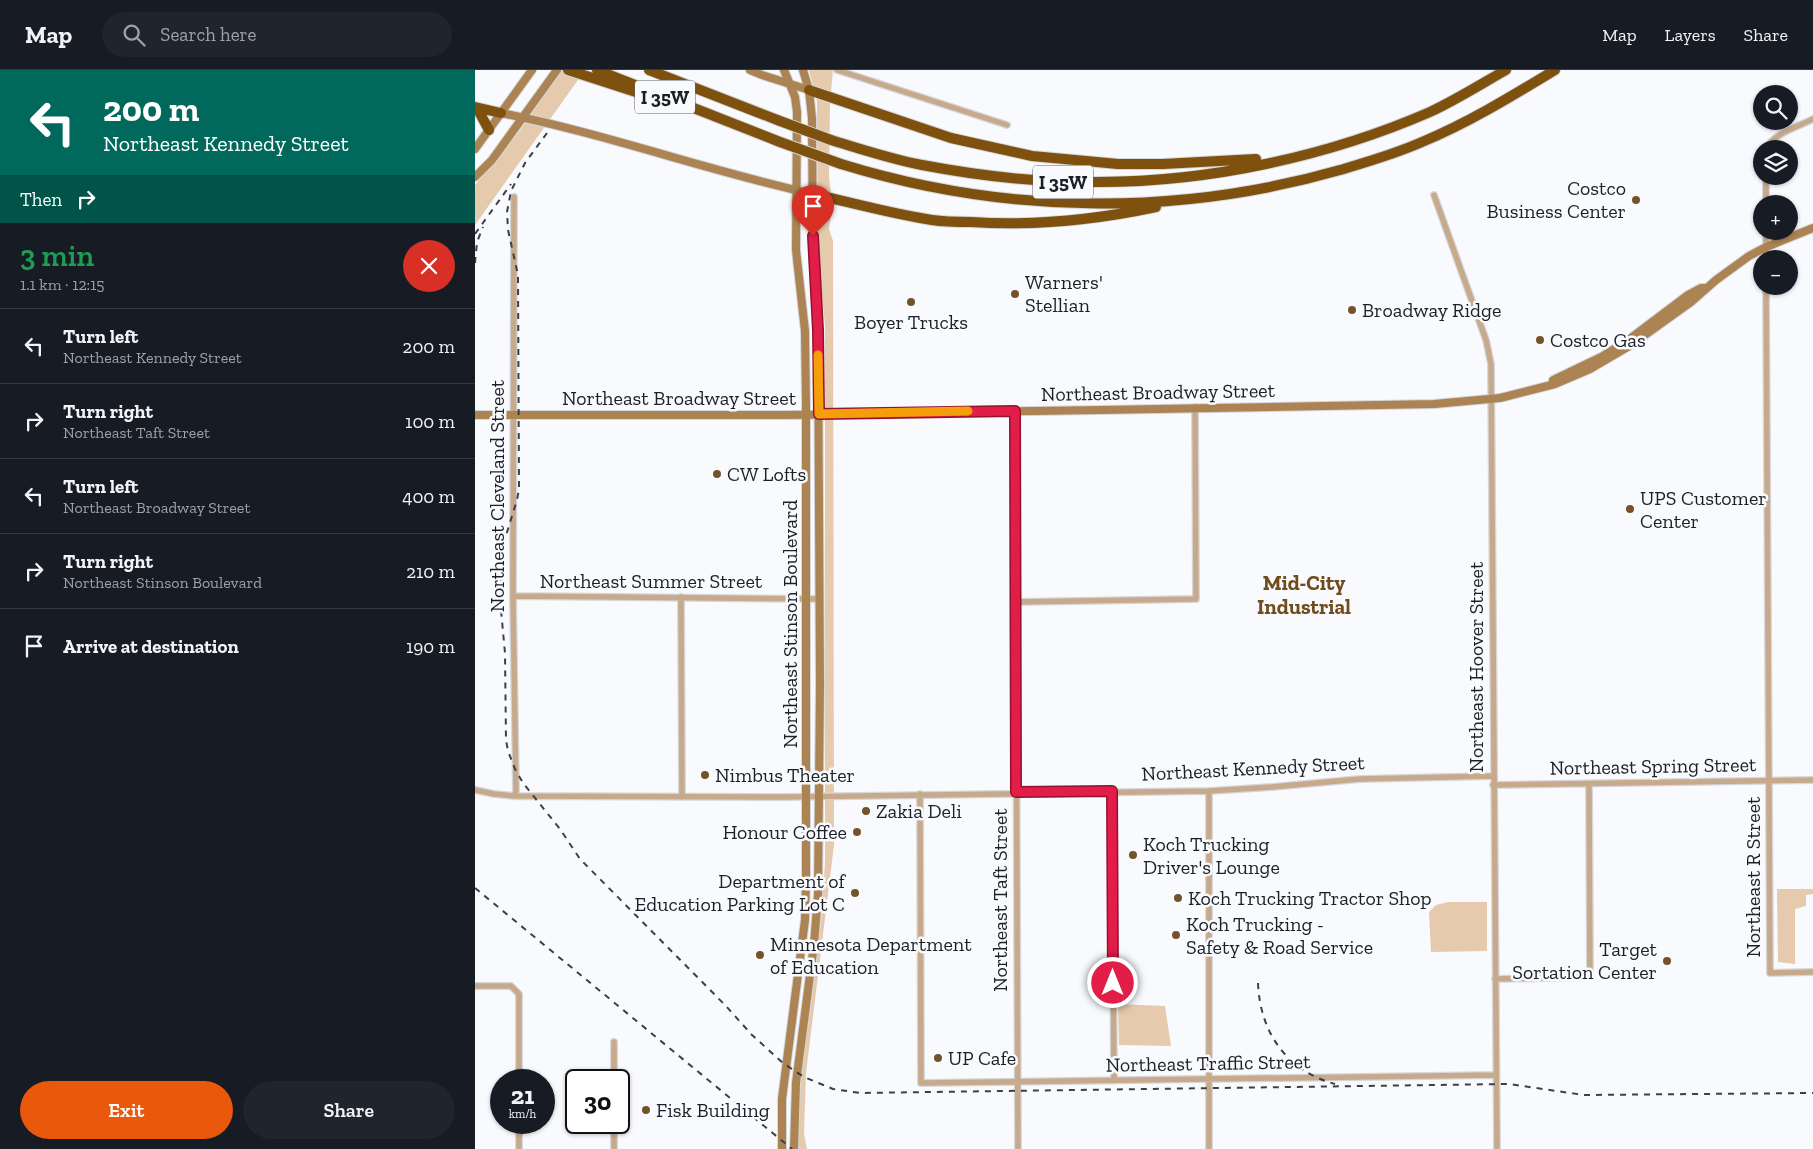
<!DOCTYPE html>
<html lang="en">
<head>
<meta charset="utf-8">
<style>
  body { margin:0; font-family:"Zilla Slab",serif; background:#20242c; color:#f1f3f6; height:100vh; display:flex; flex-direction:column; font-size:19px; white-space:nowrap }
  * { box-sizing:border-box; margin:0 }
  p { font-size:16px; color:#9ea1a6 }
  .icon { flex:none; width:28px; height:28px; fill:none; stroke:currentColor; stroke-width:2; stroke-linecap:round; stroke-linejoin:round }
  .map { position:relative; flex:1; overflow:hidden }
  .details { display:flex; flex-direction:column; background:#171b24; width:475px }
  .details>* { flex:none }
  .hud { background:#00695c; color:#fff; overflow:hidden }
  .fabs { position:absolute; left:1278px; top:15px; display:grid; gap:10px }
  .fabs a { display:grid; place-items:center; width:45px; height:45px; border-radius:50%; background:#171b24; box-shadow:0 1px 4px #0004; font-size:25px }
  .speed { position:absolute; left:15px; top:999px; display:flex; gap:10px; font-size:25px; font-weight:700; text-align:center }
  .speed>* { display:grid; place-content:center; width:65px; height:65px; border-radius:50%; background:#171b24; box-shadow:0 1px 4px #0004; line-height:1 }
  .speed small { font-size:12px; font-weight:400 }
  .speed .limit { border:2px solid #111; border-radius:8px; background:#fff; color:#111 }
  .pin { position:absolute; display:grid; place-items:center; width:42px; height:42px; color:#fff; margin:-51px -21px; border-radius:50% 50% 50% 0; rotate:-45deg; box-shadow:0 0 5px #0007 }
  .pin .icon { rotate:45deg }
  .me { position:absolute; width:55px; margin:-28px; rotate:0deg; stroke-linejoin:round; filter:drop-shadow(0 0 4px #0008) }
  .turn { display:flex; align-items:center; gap:18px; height:105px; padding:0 20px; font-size:22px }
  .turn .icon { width:65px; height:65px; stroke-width:2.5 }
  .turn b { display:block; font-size:35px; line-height:42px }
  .then { display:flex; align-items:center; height:48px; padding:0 20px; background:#0003; gap:10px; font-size:19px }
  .round { display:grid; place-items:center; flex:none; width:52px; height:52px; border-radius:26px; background:#20242c }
  .summary { display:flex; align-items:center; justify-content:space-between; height:85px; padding:0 20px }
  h1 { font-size:30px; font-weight:600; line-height:38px; color:#1e9e55 }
  .cta { display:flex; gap:10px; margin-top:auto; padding:10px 20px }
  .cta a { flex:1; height:58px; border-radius:30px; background:#ea580c; color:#fff; font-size:20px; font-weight:600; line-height:58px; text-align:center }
  .cta a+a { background:#20242c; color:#f1f3f6 }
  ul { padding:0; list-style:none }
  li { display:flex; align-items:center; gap:15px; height:75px; padding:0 20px; border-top:1px solid #363941 }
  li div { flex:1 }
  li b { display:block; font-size:19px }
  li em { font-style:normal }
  header { display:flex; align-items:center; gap:30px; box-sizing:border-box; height:70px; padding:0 25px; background:#171b24; border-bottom:1px solid #363941 }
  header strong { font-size:24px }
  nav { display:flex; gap:28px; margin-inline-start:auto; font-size:18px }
  .search { width:350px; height:45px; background:#20242c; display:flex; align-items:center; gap:12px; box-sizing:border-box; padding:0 18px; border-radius:28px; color:#9ea1a6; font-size:19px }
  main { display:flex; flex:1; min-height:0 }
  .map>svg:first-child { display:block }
  .green { fill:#e5caad }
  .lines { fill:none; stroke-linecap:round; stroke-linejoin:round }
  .street-casing { stroke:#d5d7db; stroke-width:8 }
  .secondary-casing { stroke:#d5d7db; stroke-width:10 }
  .highway-casing { stroke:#d5d7db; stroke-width:12 }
  .street { stroke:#c7aa8b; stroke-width:5.5 }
  .secondary { stroke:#ac8353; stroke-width:8 }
  .highway { stroke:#7f510f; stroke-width:10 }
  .rail { stroke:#3c4046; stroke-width:2; stroke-dasharray:6 6; stroke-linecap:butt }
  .highway-bridge-casing { stroke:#d5d7db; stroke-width:12; stroke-linecap:butt }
  .highway-bridge { stroke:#7f510f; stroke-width:10 }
  .route-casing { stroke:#92132f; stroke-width:12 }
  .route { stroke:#e11d48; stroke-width:9 }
  .slow { stroke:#f59e0b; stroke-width:9 }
  .poi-dot { fill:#74532a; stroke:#f8fafd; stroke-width:2 }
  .labels { text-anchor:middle; stroke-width:5; stroke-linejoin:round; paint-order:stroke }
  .shield { fill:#f8fafd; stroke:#5e6166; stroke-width:1 }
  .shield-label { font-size:19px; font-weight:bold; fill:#1c2026 }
  .poi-label { font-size:20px; fill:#1c2026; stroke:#f8fafd; text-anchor:start }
  .street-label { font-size:20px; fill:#1c2026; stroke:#f8fafd }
  .neighbourhood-label { font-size:21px; font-weight:bold; fill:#704b1b; stroke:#f8fafd }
</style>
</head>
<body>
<header>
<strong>Map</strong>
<div class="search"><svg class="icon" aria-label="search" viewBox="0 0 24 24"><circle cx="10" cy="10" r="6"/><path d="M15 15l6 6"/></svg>Search here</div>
<nav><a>Map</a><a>Layers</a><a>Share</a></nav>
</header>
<main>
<section class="details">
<div class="hud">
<div class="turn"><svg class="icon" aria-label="left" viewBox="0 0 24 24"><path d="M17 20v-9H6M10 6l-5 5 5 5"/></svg><div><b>200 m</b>Northeast Kennedy Street</div></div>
<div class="then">Then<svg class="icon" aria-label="right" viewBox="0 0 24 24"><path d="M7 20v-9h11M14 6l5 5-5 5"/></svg></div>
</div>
<div class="summary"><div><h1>3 min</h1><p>1.1 km · 12:15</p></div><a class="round" style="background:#d93025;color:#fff"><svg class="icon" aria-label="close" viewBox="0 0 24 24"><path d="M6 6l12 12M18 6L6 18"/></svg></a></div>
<ul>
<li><svg class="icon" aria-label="left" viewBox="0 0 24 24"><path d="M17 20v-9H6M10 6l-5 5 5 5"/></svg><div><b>Turn left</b><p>Northeast Kennedy Street</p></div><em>200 m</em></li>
<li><svg class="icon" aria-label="right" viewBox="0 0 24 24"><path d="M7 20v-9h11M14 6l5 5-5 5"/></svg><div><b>Turn right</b><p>Northeast Taft Street</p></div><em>100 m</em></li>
<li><svg class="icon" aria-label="left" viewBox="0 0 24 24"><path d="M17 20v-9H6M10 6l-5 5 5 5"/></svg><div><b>Turn left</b><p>Northeast Broadway Street</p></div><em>400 m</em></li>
<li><svg class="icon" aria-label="right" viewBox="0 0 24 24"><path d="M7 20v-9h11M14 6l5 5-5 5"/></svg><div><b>Turn right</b><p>Northeast Stinson Boulevard</p></div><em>210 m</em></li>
<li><svg class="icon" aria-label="arrive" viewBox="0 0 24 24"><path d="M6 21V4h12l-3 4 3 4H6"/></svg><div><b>Arrive at destination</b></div><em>190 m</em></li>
</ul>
<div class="cta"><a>Exit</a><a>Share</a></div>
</section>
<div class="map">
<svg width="1338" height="1079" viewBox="0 0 1338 1079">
  <rect width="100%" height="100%" fill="#f8fafd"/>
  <path class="green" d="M87,0H110L0,155V115L43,63Z
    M334,0H358L355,32L354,106L357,134L354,159L358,171L359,775L331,1003L329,1064L332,1079H323L324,1020L346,851L350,792V256L343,181L342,31Z
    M1302,819H1338V824L1331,825V836L1320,839V894L1303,892Z
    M973,832H1012V881L956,882L954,842L961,835Z
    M643,934L690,936L696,976L644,975Z"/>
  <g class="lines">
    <defs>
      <path id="street" d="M362,0L532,55
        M1292,79C1296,64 1325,56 1338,49
        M959,125L1011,270L1016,294L1022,1079
        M39,127L38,526L41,721L39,726
        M1291,134V106
        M1291,189V161
        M1291,216L1295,903L1338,902
        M540,341L543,1079
        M38,526L345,529
        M206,527L207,727
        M541,532L721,529L720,337
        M1018,715L1338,710
        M0,720L19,724L39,726L312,727L734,721L797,717L885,709L1018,706
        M637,721L639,1011
        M734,721V1079
        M445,724L446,1013L1021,1005
        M1020,909L1115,907L1114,714
        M0,916H36L44,924V1010
        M139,972V1010
        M44,1052V1079
        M139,1079V1052"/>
      <path id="secondary" d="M275,0L287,5L334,20
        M26,43C132,64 233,101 338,124
        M0,79L57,0
        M0,107L17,90L82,0
        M1078,310L1128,286L1152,271L1213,225L1226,218H1231
        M0,345H311L625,340L959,334L1025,328L1080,314L1115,299L1156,275L1216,232L1241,210L1274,186L1291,177L1338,158
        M307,1079V1029L330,850L331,809V334L330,261L321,180L322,42L320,27L309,0
        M319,1079L321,1013L339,874L343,825L345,615L343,260L338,184L337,48L334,20L328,0"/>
      <path id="highway" d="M93,0L161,22
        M122,0L305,72
        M174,0L305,51
        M334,20L476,68L557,86L643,94H688L781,89
        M0,37L26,43
        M2,38L14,60
        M356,70C386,79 416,89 447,95C505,106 565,113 624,112C735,112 854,86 955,42C981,30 1006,14 1031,0
        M366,94C528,144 701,147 865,100C892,92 920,84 947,72C993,53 1037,26 1080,0
        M338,124C378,133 417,144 457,150C470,152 483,152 496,152C558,156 620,150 681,137"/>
    </defs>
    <use href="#street" class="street-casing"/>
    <use href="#secondary" class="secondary-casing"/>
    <use href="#highway" class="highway-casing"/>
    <use href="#street" class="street"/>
    <use href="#secondary" class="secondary"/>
    <use href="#highway" class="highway"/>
    <path class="rail" d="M72,63L50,93L36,121L32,142L33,160L43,205L44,419L42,430L29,472L26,493V540L30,583L31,670L33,681L40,699L48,713L85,759L105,789L250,935L277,965L308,993L329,1007L358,1019L385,1023L1034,1014L1109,1025L1338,1023
      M0,164L36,114
      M0,193L2,172L8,157
      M0,818L317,1079
      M783,913C785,963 812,1001 860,1014"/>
    <defs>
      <path id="highway-bridge" d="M305,51L356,70
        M305,72L366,94"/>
    </defs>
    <use href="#highway-bridge" class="highway-bridge-casing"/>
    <use href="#highway-bridge" class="highway-bridge"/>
  </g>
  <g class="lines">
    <defs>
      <path id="route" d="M338,166L343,260L344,344L540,341L541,722L637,721L638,913"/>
    </defs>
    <use href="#route" class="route-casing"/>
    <use href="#route" class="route"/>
    <path class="slow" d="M343,285L344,344L493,341"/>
  </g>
  <g class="poi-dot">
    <circle cx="1161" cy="130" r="5"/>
    <circle cx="540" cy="224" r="5"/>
    <circle cx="436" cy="232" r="5"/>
    <circle cx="877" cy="240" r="5"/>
    <circle cx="1065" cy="270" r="5"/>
    <circle cx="242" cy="404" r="5"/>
    <circle cx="1155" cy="439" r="5"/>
    <circle cx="230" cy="705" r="5"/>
    <circle cx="391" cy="741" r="5"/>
    <circle cx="382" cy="762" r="5"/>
    <circle cx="658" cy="785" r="5"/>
    <circle cx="380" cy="823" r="5"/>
    <circle cx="703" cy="828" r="5"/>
    <circle cx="701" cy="865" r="5"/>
    <circle cx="285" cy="885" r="5"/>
    <circle cx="1192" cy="891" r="5"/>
    <circle cx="463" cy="988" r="5"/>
    <circle cx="171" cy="1040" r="5"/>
  </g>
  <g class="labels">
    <g class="shield">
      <rect x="160" y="10.5" width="60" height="33" rx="4"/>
      <rect x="558" y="95.5" width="60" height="33" rx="4"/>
    </g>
    <g class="shield-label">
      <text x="190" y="34">I 35W</text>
      <text x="588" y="119">I 35W</text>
    </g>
    <g class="poi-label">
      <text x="1151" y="125" text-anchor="end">Costco<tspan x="1151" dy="23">Business Center</tspan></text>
      <text x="550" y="219">Warners'<tspan x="550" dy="23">Stellian</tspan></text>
      <text x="887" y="247">Broadway Ridge</text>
      <text x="436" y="259" text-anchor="middle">Boyer Trucks</text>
      <text x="1075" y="277">Costco Gas</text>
      <text x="252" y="411">CW Lofts</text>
      <text x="1165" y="435">UPS Customer<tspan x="1165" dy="23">Center</tspan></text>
      <text x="240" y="712">Nimbus Theater</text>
      <text x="401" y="748">Zakia Deli</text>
      <text x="372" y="769" text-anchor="end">Honour Coffee</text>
      <text x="668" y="781">Koch Trucking<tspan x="668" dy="23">Driver's Lounge</tspan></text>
      <text x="370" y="818" text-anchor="end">Department of<tspan x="370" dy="23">Education Parking Lot C</tspan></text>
      <text x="713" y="835">Koch Trucking Tractor Shop</text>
      <text x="711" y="861">Koch Trucking -<tspan x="711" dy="23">Safety &amp; Road Service</tspan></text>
      <text x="295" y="881">Minnesota Department<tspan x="295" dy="23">of Education</tspan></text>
      <text x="1182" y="886" text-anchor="end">Target<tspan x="1182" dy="23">Sortation Center</tspan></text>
      <text x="473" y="995">UP Cafe</text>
      <text x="181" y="1047">Fisk Building</text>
    </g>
    <g class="street-label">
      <text transform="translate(683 322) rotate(-1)" y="7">Northeast Broadway Street</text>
      <text x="204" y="335">Northeast Broadway Street</text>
      <text transform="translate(22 426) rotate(-90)" y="7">Northeast Cleveland Street</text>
      <text x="176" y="518">Northeast Summer Street</text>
      <text transform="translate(315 554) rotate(-90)" y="7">Northeast Stinson Boulevard</text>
      <text transform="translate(1001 597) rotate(-90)" y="7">Northeast Hoover Street</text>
      <text transform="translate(1178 696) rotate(-1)" y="7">Northeast Spring Street</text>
      <text transform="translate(778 698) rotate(-3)" y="7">Northeast Kennedy Street</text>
      <text transform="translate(1278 807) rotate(-90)" y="7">Northeast R Street</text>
      <text transform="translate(525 830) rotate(-90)" y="7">Northeast Taft Street</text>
      <text transform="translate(733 993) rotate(-1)" y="7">Northeast Traffic Street</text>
    </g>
    <g class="neighbourhood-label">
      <text x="829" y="520">Mid-City<tspan x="829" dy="24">Industrial</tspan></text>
    </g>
  </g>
</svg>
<div class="fabs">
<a><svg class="icon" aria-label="search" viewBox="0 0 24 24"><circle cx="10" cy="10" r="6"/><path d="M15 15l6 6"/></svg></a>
<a><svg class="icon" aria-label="layers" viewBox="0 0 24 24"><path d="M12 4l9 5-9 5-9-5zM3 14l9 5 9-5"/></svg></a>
<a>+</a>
<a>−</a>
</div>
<div class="speed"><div>21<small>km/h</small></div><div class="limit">30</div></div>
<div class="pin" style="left:338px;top:166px;background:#d93025"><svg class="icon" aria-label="arrive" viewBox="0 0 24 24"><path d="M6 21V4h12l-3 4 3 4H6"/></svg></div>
<svg class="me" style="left:638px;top:913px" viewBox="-20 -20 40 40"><circle r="17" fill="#e11d48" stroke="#fff" stroke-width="3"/><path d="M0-11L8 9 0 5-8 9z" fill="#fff"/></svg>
</div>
</main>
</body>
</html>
